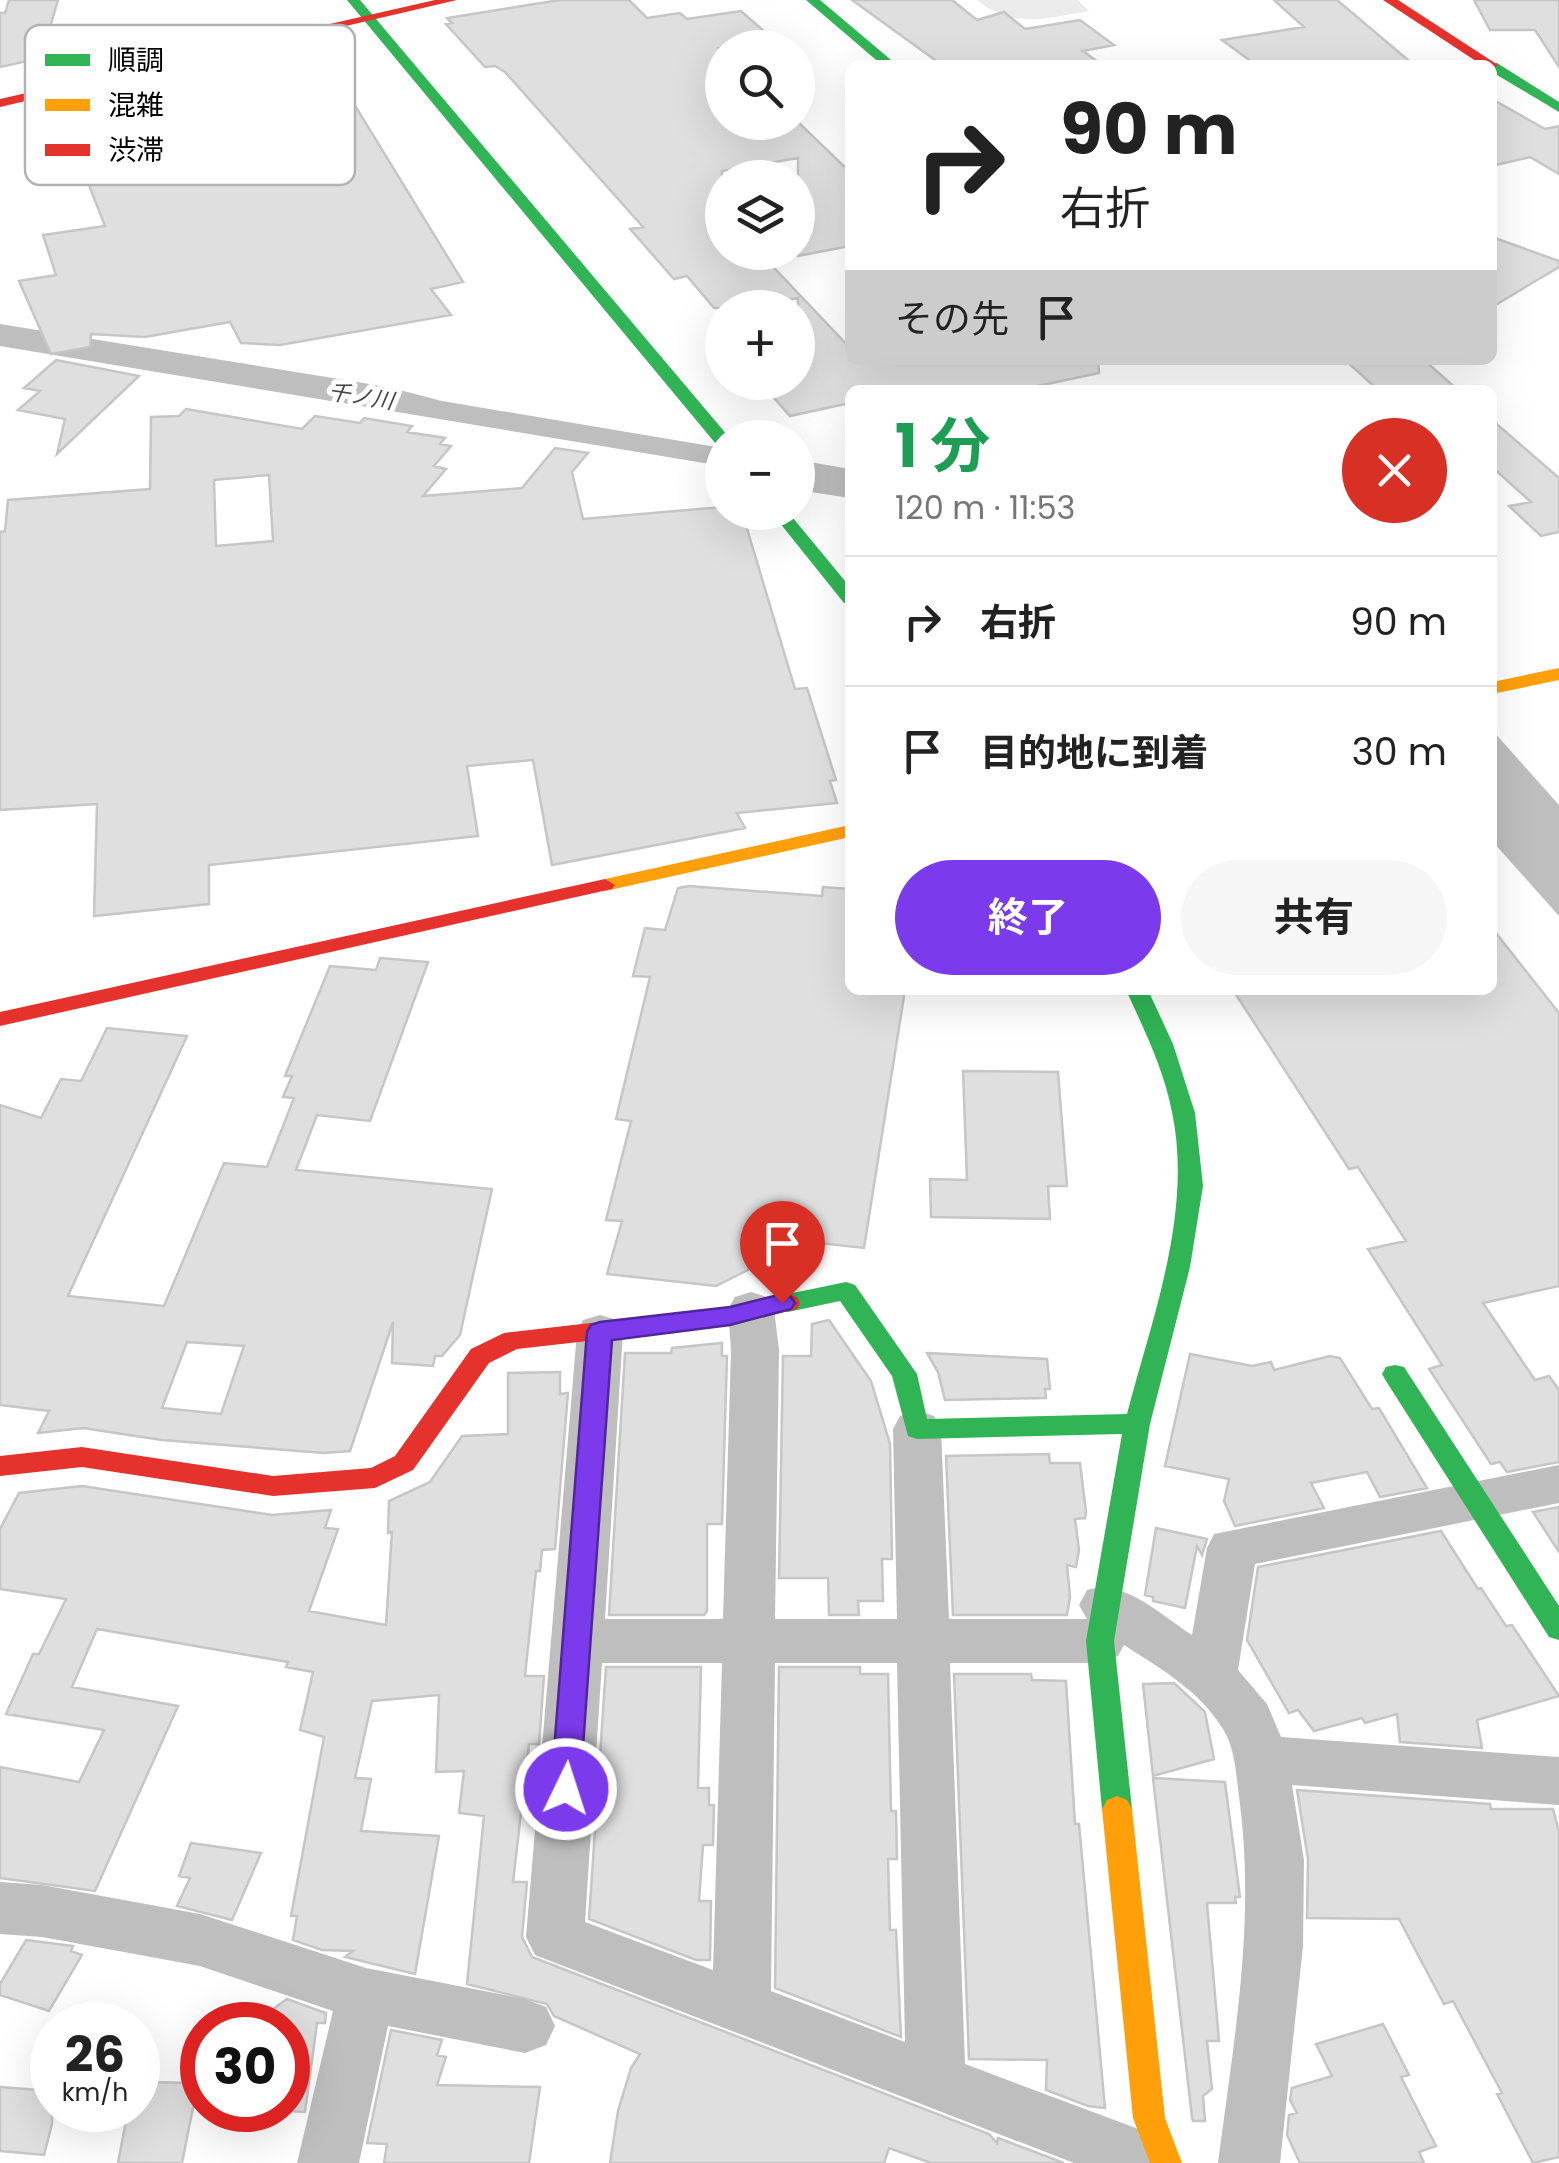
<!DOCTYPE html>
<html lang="ja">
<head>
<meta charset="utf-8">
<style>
  body { margin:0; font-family:Poppins,"Noto Sans JP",sans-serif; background:#f6f6f6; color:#222; height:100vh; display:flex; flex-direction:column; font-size:38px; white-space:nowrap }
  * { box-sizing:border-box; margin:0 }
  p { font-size:32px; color:#767676 }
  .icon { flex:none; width:55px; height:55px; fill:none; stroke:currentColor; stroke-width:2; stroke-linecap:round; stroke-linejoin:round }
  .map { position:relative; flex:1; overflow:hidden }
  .details { position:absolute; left:845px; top:385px; width:652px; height:610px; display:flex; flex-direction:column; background:#fff; border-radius:15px; box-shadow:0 10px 40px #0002 }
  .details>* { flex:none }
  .top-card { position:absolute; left:845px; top:60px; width:652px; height:305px; border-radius:15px; box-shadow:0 10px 40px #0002; background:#fff; color:#222; overflow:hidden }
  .buttons { position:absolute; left:705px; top:30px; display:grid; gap:20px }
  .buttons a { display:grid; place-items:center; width:110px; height:110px; border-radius:50%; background:#fff; box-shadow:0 10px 40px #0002; font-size:50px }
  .speed { position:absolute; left:30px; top:2002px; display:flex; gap:20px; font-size:50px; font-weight:700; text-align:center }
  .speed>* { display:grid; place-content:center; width:130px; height:130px; border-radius:50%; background:#fff; box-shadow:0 10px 40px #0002; line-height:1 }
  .speed small { font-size:25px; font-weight:400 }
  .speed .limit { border:15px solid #d22; background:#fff; color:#111 }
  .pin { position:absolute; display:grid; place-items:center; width:85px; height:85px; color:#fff; margin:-102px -42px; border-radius:50% 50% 50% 0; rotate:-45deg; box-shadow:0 0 10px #0007 }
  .pin .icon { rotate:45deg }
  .me { position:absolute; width:110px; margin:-55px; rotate:4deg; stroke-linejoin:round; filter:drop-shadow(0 0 8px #0008) }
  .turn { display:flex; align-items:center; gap:35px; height:210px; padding:0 50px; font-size:45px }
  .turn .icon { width:130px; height:130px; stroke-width:2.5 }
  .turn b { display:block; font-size:70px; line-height:85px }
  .then { display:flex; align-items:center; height:95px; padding:0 50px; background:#0003; gap:20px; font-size:38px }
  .round { display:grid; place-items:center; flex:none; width:105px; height:105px; border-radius:52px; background:#f6f6f6 }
  .head { display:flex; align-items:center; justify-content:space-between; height:170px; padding:0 50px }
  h1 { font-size:60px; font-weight:700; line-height:75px; color:#1e9e55 }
  .action { display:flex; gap:20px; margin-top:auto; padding:20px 50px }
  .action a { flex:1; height:115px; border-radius:60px; background:#7c3aed; color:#fff; font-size:40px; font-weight:700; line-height:115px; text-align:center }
  .action a+a { background:#f6f6f6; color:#222 }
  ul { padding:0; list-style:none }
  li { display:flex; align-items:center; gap:30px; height:130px; padding:0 50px; border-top:2px solid #e0e0e0 }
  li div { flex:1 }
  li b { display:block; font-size:38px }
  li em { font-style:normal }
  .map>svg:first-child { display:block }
  .green { fill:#ebebeb }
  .water { fill:#bebebe }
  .building { fill:#dfdfdf; stroke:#c6c6c6; stroke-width:2.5; fill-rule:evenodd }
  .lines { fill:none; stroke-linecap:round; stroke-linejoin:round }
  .street { fill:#bebebe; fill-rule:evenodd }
  .fast { fill:#30b455; fill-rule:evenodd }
  .slow { fill:#ff9f0a; fill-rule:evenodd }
  .jam { fill:#e5322d; fill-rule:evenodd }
  .route { fill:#7c3aed; stroke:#51269a; stroke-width:2.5 }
  .labels { text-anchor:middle; stroke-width:10; stroke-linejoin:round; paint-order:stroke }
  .far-water-label { font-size:22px; font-style:italic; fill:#434343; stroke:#fff }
  .key { fill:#fff; stroke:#b2b2b2; stroke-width:2.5 }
  .key-label { font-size:28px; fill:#000 }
</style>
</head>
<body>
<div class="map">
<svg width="1559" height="2163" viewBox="0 0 1559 2163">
  <rect width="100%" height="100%" fill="#fff"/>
  <path class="green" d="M977,0H1078L1089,11C1045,18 1015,30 977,0Z"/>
  <path class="water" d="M0,324L388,387L442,401L722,448V466L0,346Z
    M798,460L850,469V498L798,490Z
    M1493,731L1559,805V916L1493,842Z"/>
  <path class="building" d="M9,0H58L41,58L0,67V13H5Z
    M560,0H629L647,18L680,13L687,19L741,11L773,39L719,48L722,51V122H798L850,172V246L798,256V158L722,171V252H759L850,348V360H1098L1099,373L1019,390H850V403L790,416L760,382H798V298L750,308H714L687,276L674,279L630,229L643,227L505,72L495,66L485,67L446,24L452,23L447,18Z
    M852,0H952L977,20L1004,12L1025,29L1080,20L1114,45L1083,51L1102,65H942Z
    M1274,0H1337L1414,65H1256L1222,40L1304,27Z
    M1474,0H1559V67L1535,30H1490Z
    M284,64L337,76L463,282L431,289L451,315L280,345L241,343L230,322L145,337L91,334L90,347L51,354L19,281L56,275L43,235L105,226L78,157L126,151L106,103L136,93Z
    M1492,99L1545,129L1559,126V174L1530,157L1492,166Z
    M1492,237L1559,261V267L1492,307Z
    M56,360L139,376L57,454L65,419L18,410L40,391L24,388Z
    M1345,360H1424L1458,390H1378Z
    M186,409L302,429L315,416L360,423L364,418L412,426L407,432L445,438L440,444L451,446L434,466L446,469L423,496L522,488L555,448L588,453L572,472L583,519L722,507V512H742L795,689L807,688L836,780L830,781L837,803L737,813L745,828L552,865L533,760L467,766L478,836L209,865V904L94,916L97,804L0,810V532L5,531L8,500L150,489L151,417L179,416ZM269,475L273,541L216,546L214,480Z
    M1492,420L1559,478V532L1541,536L1509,506L1531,502L1492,467Z
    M689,886L822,896L823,887L850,889V990H905L864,1248L755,1236L748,1270L716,1286L607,1274L622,1221L606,1220L631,1121L616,1119L650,977L633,976L645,928L665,930L678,888Z
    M1492,928L1559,1013V1286L1483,1303L1535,1380L1549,1376L1559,1390V1462L1507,1472L1500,1462L1491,1464L1429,1369L1442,1365L1368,1249L1406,1241L1358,1167L1349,1169L1233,990H1492Z
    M380,958L428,962L370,1121L317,1115L296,1170L492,1189L460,1335L442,1356H435L433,1366L392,1363L393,1322L350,1451L324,1453L162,1440L83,1428L38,1433L49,1411L0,1405V1105L41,1118L61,1079L81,1081L107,1028L187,1036L68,1296L164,1306L224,1163L267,1167L294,1098L283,1097L292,1076H285L330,966L376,970ZM187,1342L244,1346L221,1414L162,1408Z
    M963,1071L1058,1072L1067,1186H1048L1050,1219L931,1217L930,1179L967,1180Z
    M829,1320L871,1381L890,1444L892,1559H882L883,1601H858L859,1615H829L828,1578H779L783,1356H811L812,1324Z
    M722,1343V1356H727L722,1524H707V1611L704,1615H609L625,1353H671L672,1348Z
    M927,1353L1047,1359L1050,1389H1045L1046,1398L945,1400L938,1372Z
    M1190,1354L1252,1366L1271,1362L1274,1370L1330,1356L1340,1358L1372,1409L1379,1408L1427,1488L1380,1497L1367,1472L1311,1483L1324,1508L1235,1526L1224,1501L1229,1479L1165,1466Z
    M560,1372V1394L568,1393L555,1549L542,1550L540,1571H536L525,1676H544L539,1744H529L513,1882H527L522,1937L532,1957L989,2134L997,2143L998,2138L1064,2163H931L889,2148L884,2163H610L618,2111L631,2068L640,2054L554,2016L547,2004L467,1984L484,1816L459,1813L464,1771L436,1772L439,1695L372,1701L355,1778L371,1779L361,1831L439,1836L415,1974L345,1957L353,1951L322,1950L293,1940L297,1916H291L324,1737L300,1730L313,1672L286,1667L288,1662L97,1629L72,1687L178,1706L95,1891L0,1878V1767L79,1782L104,1730L6,1714L33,1654H39L66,1599L0,1589V1529L19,1493L82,1486L272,1515L331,1510L325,1528L338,1529L309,1611L386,1625L392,1532L388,1533L389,1501L430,1482L462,1436L508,1434V1373Z
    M1049,1454L1050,1463H1080L1086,1512L1085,1518L1075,1519L1079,1550L1076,1567L1067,1565L1070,1597L1067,1615H953L946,1456Z
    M1559,1507V1552L1533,1512Z
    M1156,1528L1207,1539L1202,1555L1197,1546L1185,1608L1153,1601V1597L1145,1595Z
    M1441,1531L1478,1589L1481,1588L1506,1626L1512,1625L1559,1696L1477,1720L1482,1748L1400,1742L1397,1714L1365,1723L1362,1718L1314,1731L1298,1710L1289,1713L1247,1640L1258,1567Z
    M606,1667H701L698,1788H709V1805H714L713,1845H703L699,1901H711L710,1960H696L589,1919Z
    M779,1667H860V1674H888L891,1811H896L897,1859H888L890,1930H896L901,2037L775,1988Z
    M954,1674H1031L1032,1680L1066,1681L1075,1824H1079L1105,2108L1088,2106L1046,2090L1047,2060L969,2059Z
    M1174,1683L1205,1712L1214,1759L1153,1776L1143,1684Z
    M1153,1778L1225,1782L1240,1897H1235L1236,1903H1207L1219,2041H1207L1212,2089L1203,2096L1205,2121H1193L1192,2117Z
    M1297,1790L1490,1804L1491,1809H1553L1559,1832V2157L1533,2163L1497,2094L1502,2093L1453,2001L1444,2004L1399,1919L1307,1918L1308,1859Z
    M191,1843L261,1853L232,1920L177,1906L190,1878L179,1876Z
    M26,1940L73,1946L71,1951L82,1955L49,2011L0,1995V1984Z
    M287,1999L326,2013L325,2023H317L305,2112L288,2111V2025H251Z
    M1383,2024L1409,2075L1401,2077L1436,2146L1419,2152L1424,2163H1300L1287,2135L1289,2115L1297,2113L1290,2100L1292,2088L1332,2076L1316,2044Z
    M391,2030L442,2040L437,2055L446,2057L437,2085L540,2087L529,2163H384L387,2144L367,2143Z
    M138,2082L198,2083L182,2163H118L128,2110H138Z
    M0,2087L52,2091V2124L44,2155L0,2151Z"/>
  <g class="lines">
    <path class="street" d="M751,1292L767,1297L774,1309L779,1350L775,1619H897L893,1429L900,1416L917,1410L934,1416L941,1429L949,1619H1087L1079,1605L1087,1590C1124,1578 1161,1615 1192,1635L1207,1548L1214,1534L1559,1465V1503L1255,1564L1238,1670L1267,1704L1281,1737L1559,1757V1805L1292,1785L1304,1860L1303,1946L1280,2163H1218C1234,2039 1256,1921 1239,1796C1236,1774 1235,1748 1223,1729C1199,1690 1161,1669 1124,1645L1118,1656L1100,1663H950L965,2064L1173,2142L1182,2163H1074L535,1955L526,1937L577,1332L583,1320L600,1315L617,1320L623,1332L605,1619H723L731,1350L728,1309L735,1297ZM602,1663H722L713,1970L585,1922ZM775,1663H897L905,2042L771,1991Z
      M0,1882L42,1885L200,1914L366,1968L525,1999L546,2007L555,2026L546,2045L525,2053L388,2026L359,2163H297L333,2011L200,1966L42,1937L0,1934Z"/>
    <path class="fast" d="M347,0H360L728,436L722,438V445L716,444Z
      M806,0H820L897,65H882Z
      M1487,63H1497L1559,102V112L1492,72V65Z
      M771,512H788L850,587V604L844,603Z
      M1126,990H1148L1173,1044L1195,1113L1203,1186L1190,1267L1150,1424L1114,1641L1132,1809L1127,1818L1117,1822L1107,1818L1102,1809L1086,1641L1122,1434L917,1439L908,1436L892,1376L840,1301L788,1312L779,1309L776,1303L779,1297L788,1294L846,1282L855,1285L917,1374L927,1419L1127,1414C1152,1318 1193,1213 1172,1112C1164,1070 1144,1029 1126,990Z
      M1395,1365L1404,1367L1559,1606V1640L1549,1637L1386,1381L1382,1374L1386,1367Z"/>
    <path class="slow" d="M1559,668V680L1492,694V682Z
      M850,825V837L605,891L595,885L605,879Z
      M1117,1796L1127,1800L1132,1809L1165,2118L1182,2163H1150L1133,2118L1102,1809L1107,1800Z"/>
    <path class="jam" d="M435,0H457L0,107V99Z
      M1383,0H1398L1498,65L1492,69V65H1482Z
      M605,879L615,885L612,889L0,1026V1012Z
      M788,1294L797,1297L800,1303L797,1309L729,1325L517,1349L489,1363L413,1470L375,1488L273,1496L82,1467L0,1476V1456L82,1447L273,1476L371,1468L395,1456L471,1349L504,1333L729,1307Z"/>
  </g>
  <path class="route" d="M782,1294L791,1297L795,1303L791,1309L730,1325L612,1340L580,1789L576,1798L566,1802L555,1798L551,1789L587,1332L591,1325L600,1322L730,1307Z"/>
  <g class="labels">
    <g class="far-water-label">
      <text transform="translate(361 396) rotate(9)" y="8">千ノ川</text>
    </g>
  </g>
  <rect x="25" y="25" width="330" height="160" rx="15" class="key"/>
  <rect x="45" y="54" width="45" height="12" fill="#30b455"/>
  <rect x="45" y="99" width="45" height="12" fill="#ff9f0a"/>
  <rect x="45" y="144" width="45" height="12" fill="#e5322d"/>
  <g class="key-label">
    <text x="108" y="70">順調</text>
    <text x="108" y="115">混雑</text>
    <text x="108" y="160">渋滞</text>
  </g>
</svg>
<div class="buttons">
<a><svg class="icon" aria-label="search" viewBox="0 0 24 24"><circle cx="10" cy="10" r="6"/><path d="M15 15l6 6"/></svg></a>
<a><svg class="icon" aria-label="layers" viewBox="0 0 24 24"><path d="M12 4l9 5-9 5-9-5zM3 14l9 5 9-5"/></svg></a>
<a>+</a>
<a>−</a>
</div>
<div class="speed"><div>26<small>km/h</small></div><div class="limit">30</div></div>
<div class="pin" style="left:782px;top:1303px;background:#d93025"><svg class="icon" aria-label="arrive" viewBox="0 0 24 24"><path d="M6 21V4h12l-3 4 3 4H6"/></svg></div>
<svg class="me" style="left:566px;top:1789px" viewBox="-20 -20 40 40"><circle r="17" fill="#7c3aed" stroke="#fff" stroke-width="3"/><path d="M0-11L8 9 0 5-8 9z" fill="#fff"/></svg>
<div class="top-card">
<div class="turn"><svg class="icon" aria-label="right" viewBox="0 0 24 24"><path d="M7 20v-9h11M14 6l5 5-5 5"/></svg><div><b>90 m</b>右折</div></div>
<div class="then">その先<svg class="icon" aria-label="arrive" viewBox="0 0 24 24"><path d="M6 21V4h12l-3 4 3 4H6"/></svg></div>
</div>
<section class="details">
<div class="head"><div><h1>1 分</h1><p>120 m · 11:53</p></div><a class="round" style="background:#d93025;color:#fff"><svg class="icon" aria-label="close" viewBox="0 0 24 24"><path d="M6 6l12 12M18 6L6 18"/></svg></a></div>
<ul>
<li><svg class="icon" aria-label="right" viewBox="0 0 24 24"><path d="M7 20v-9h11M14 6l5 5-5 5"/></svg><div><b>右折</b></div><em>90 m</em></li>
<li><svg class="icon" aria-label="arrive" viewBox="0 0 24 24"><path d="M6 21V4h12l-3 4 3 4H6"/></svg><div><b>目的地に到着</b></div><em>30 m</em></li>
</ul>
<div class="action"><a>終了</a><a>共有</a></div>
</section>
</div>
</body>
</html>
